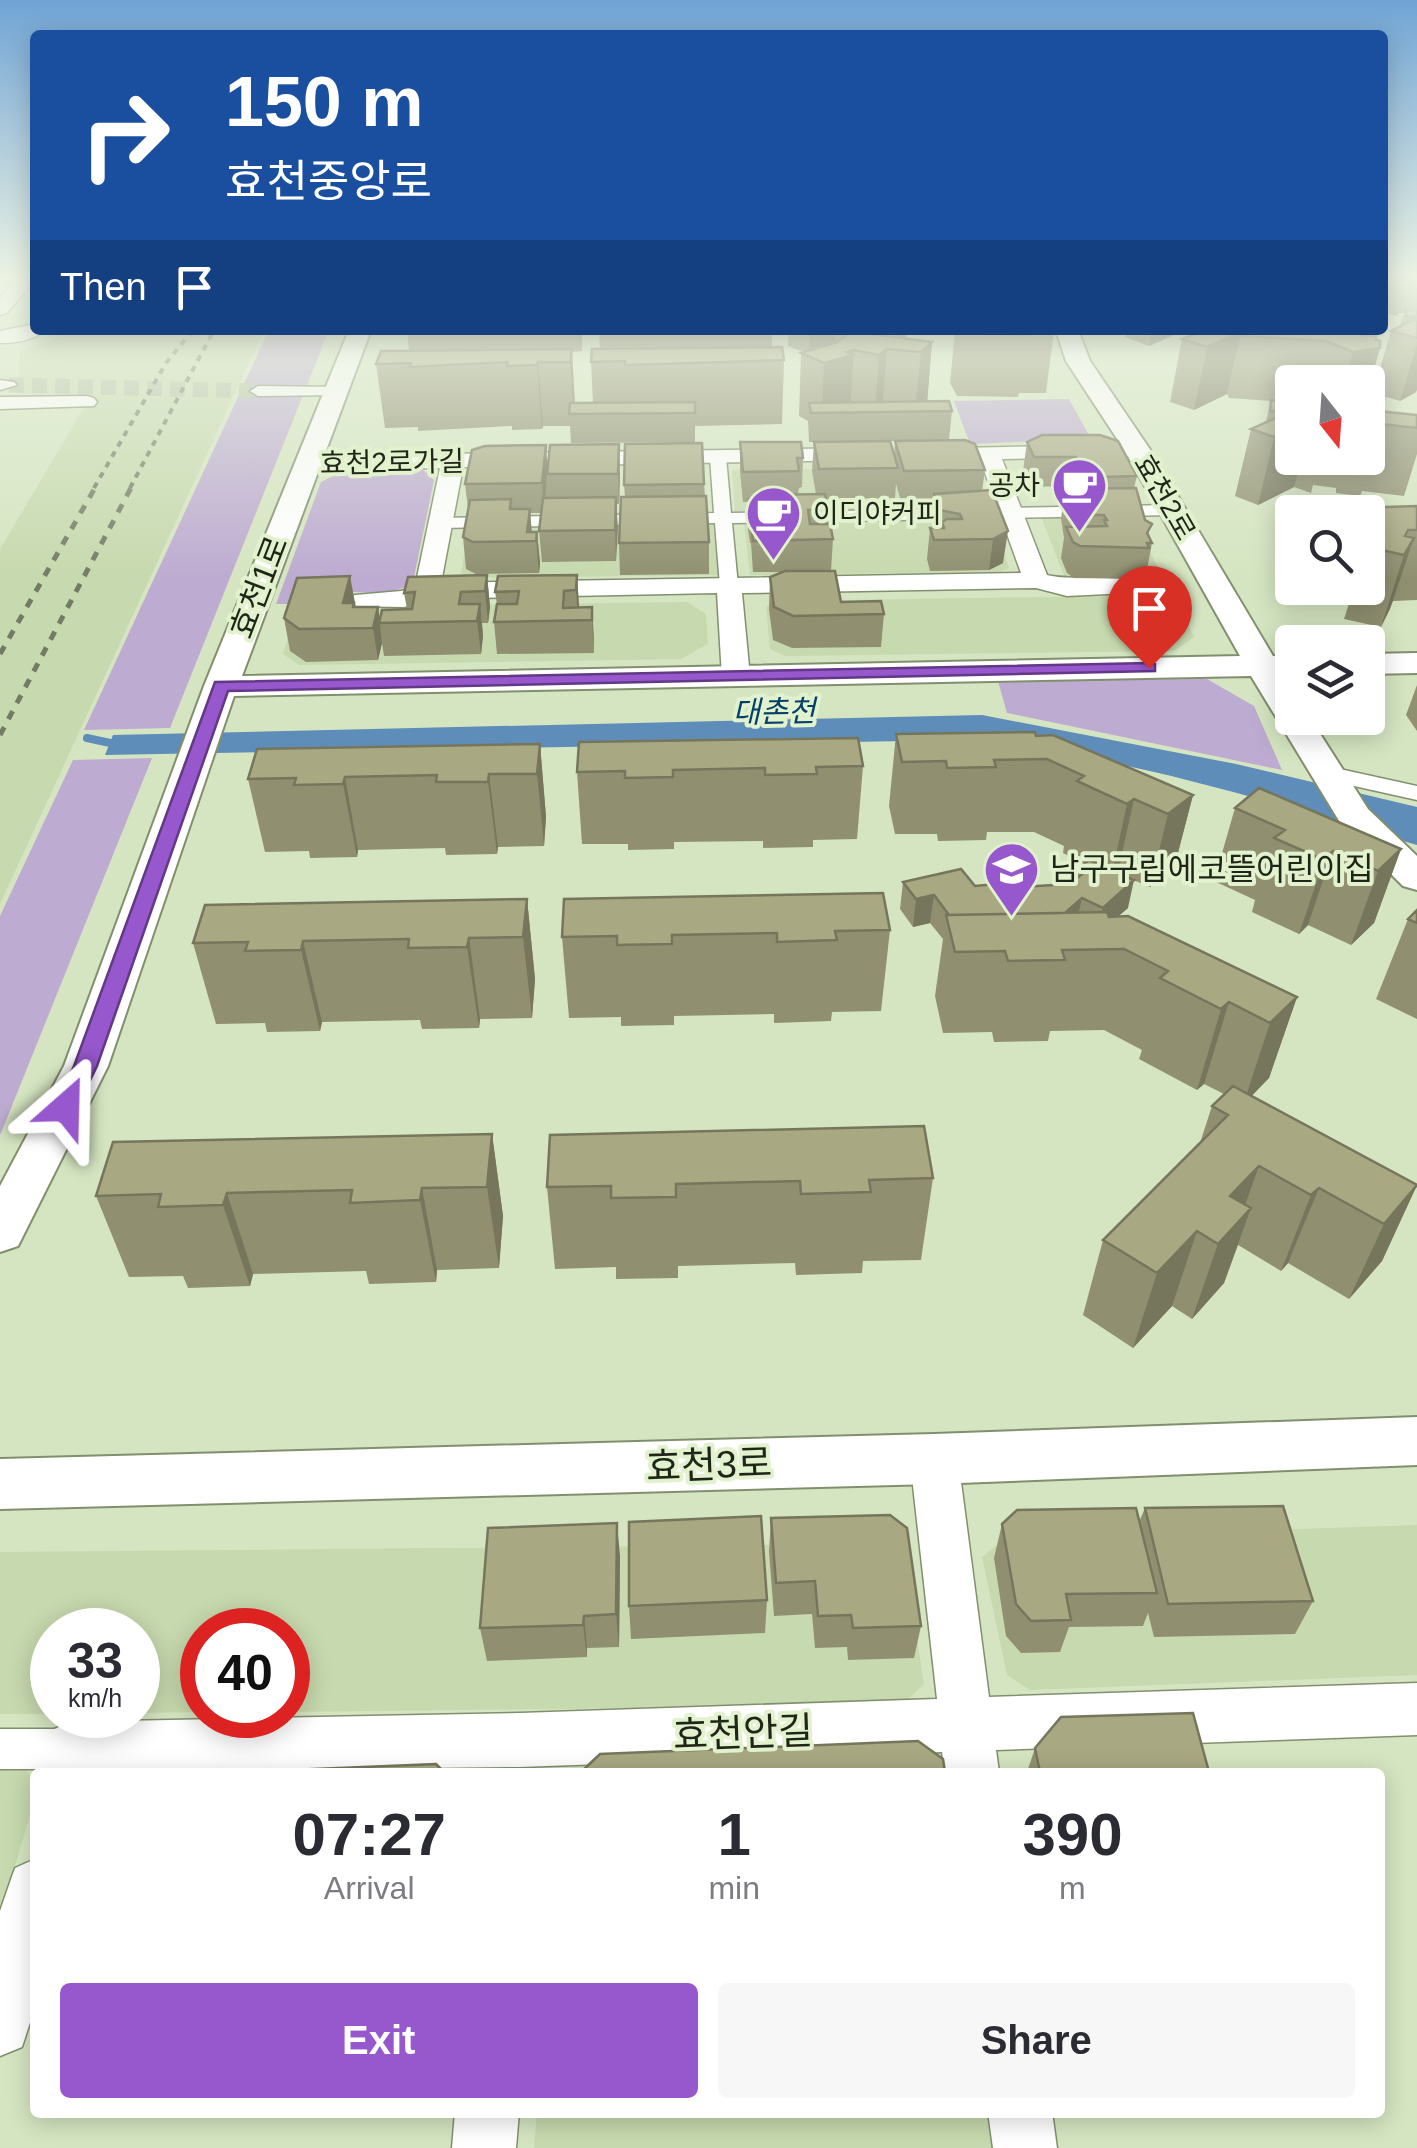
<!DOCTYPE html>
<html lang="en">
<head>
<meta charset="utf-8">
<style>
  body { margin:0; font-family:Helvetica,"Noto Sans KR",sans-serif; background:#f7f7f7; color:#2b2b33; height:100vh; display:flex; flex-direction:column; font-size:38px; white-space:nowrap }
  * { box-sizing:border-box; margin:0 }
  p { font-size:32px; color:#7c7c81 }
  .icon { flex:none; width:55px; height:55px; fill:none; stroke:currentColor; stroke-width:2; stroke-linecap:round; stroke-linejoin:round }
  .map { position:relative; flex:1; overflow:hidden }
  .side { position:absolute; left:30px; top:1768px; width:1355px; height:350px; display:flex; flex-direction:column; background:#fff; border-radius:10px; box-shadow:0 5px 25px #0003 }
  .side>* { flex:none }
  .hud { position:absolute; left:30px; top:30px; width:1358px; height:305px; border-radius:10px; box-shadow:0 5px 25px #0003; background:#1a4fa0; color:#fff; overflow:hidden }
  .needle { width:65px; rotate:163deg }
  .fabs { position:absolute; left:1275px; top:365px; display:grid; gap:20px }
  .fabs a { display:grid; place-items:center; width:110px; height:110px; border-radius:10px; background:#fff; box-shadow:0 5px 25px #0003; font-size:50px }
  .speed { position:absolute; left:30px; top:1608px; display:flex; gap:20px; font-size:50px; font-weight:700; text-align:center }
  .speed>* { display:grid; place-content:center; width:130px; height:130px; border-radius:50%; background:#fff; box-shadow:0 5px 25px #0003; line-height:1 }
  .speed small { font-size:25px; font-weight:400 }
  .speed .limit { border:15px solid #d22; background:#fff; color:#111 }
  .pin { position:absolute; display:grid; place-items:center; width:85px; height:85px; color:#fff; margin:-102px -42px; border-radius:50% 50% 50% 0; rotate:-45deg; box-shadow:0 0 10px #0007 }
  .pin .icon { rotate:45deg }
  .me { position:absolute; width:110px; margin:-55px; rotate:25deg; stroke-linejoin:round; filter:drop-shadow(0 0 8px #0008) }
  .turn { display:flex; align-items:center; gap:35px; height:210px; padding:0 30px; font-size:45px }
  .turn .icon { width:130px; height:130px; stroke-width:2.5 }
  .turn b { display:block; font-size:70px; line-height:85px }
  .then { display:flex; align-items:center; height:95px; padding:0 30px; background:#0003; gap:20px; font-size:38px }
  .eta { display:flex; justify-content:space-evenly; align-items:center; height:170px; text-align:center }
  .eta b { font-size:60px; font-weight:700; line-height:70px }
  .button { display:flex; gap:20px; margin-top:auto; padding:20px 30px }
  .button a { flex:1; height:115px; border-radius:10px; background:#9757cd; color:#fff; font-size:40px; font-weight:700; line-height:115px; text-align:center }
  .button a+a { background:#f7f7f7; color:#2b2b33 }
  .map>svg:first-child { display:block }
  .built { fill:#c7d9ae }
  .green { fill:#bdabd1 }
  .water { fill:#5d8db8 }
  .lines { fill:none; stroke-linecap:round; stroke-linejoin:round }
  .stream { stroke:#5d8db8; stroke-width:8 }
  .pedestrian-tunnel { stroke:#b1bf9f; stroke-width:15; stroke-dasharray:15 8; stroke-linecap:butt }
  .pedestrian-casing { stroke:#818f6e; stroke-width:3 }
  .minor-casing { stroke:#818f6e; stroke-width:3 }
  .tertiary-casing { stroke:#818f6e; stroke-width:4 }
  .pedestrian { fill:#fff; fill-rule:evenodd }
  .minor { fill:#fff; fill-rule:evenodd }
  .tertiary { fill:#fff; fill-rule:evenodd }
  .rail-far1 { stroke:#727c64; stroke-width:4; stroke-dasharray:6 6; stroke-linecap:butt }
  .rail { stroke:#727c64; stroke-width:5; stroke-dasharray:9 9; stroke-linecap:butt }
  .wall { fill:#909071; fill-rule:evenodd }
  .shaded-wall { fill:#76765c }
  .building { fill:#a8a883; stroke:#76765c; stroke-width:2.5 }
  .route { fill:#9757cd; stroke:#623985; stroke-width:2.5 }
  .labels { text-anchor:middle; stroke-width:8; stroke-linejoin:round; paint-order:stroke }
  .far-street-label { font-size:28px; fill:#1f2517; stroke:#e2f2ce }
  .far-poi-label { font-size:28px; fill:#1f2517; stroke:#e2f2ce; text-anchor:end }
  .far-water-label { font-size:30px; font-style:italic; fill:#04416a; stroke:#e2f2ce }
  .street-label { font-size:32px; fill:#1f2517; stroke:#e2f2ce }
  .poi-label { font-size:32px; fill:#1f2517; stroke:#e2f2ce; text-anchor:start }
  .near-street-label { font-size:38px; fill:#1f2517; stroke:#e2f2ce }
</style>
</head>
<body>
<div class="map">
<svg width="1417" height="2148" viewBox="0 0 1417 2148">
  <rect width="100%" height="100%" fill="#d5e5c1"/>
  <path class="built" d="M77,330H264L0,904V549L92,394H18L20,351Z
    M959,467L987,508L735,511L732,470Z
    M1144,516V539L1164,580L1073,581L1065,578L1041,517Z
    M992,520L1009,568L1000,572L750,575L744,523Z
    M715,525L719,575L471,578L461,573L469,528Z
    M1173,595L1194,637L1174,651L785,656L770,649L766,606L780,601Z
    M687,602L706,614L708,644L681,659L299,665L283,654L298,607Z
    M1417,1525V1675L1030,1690L1007,1675L982,1557L1005,1539Z
    M885,1544L905,1561L924,1684L902,1705L288,1712V1630H202V1712L138,1713V1630H52V1714H0V1552Z
    M0,1752H15L35,1783V1798L0,1917Z
    M537,2112L996,2113L1001,2148H534Z"/>
  <path class="green" d="M269,330H329L170,728L84,730Z
    M1069,399L1091,439L970,444L954,401Z
    M420,467L434,480L413,582C395,596 369,592 347,592L343,604H276L321,482L347,469Z
    M1207,679L1254,706L1282,770L1007,713L998,681Z
    M152,758L1,1133L0,1135V916L73,760Z"/>
  <path class="water" d="M982,715L1236,764L1417,807V845C1266,801 1123,755 965,740L105,755L113,735Z"/>
  <g class="lines">
    <path class="stream" d="M87,738L124,746"/>
    <path class="pedestrian-tunnel" d="M9,385L258,391"/>
    <defs>
      <path id="pedestrian" d="M0,380L14,382L17,385L0,390Z
        M335,387L340,389V395L258,396L250,391L258,386Z
        M718,452L726,457L731,513L1174,505L1183,510L1174,515L732,523L738,586L729,592L720,586L715,523L439,528L430,523L439,518L714,513L710,457Z
        M1326,766L1417,786V800L1318,778L1315,773L1318,768Z
        M0,1729H71L85,1735L91,1749L85,1763L71,1769H0Z"/>
      <path id="minor" d="M18,277L35,280L7,313L0,315V298Z
        M35,324V330H45C33,341 16,343 0,343V331Z
        M87,396L94,398L97,402L94,406L0,409V397Z
        M1138,444L1149,451L1146,456L1002,459L1047,575C1072,582 1139,572 1153,587L1149,592L1067,596L1036,588L742,593L750,677L736,685L722,677L717,593L430,599L404,607L344,606L340,601L344,596L401,591L415,587L440,468L306,470L295,463L306,456L861,448L872,455L869,460L463,467L441,583L1021,573L980,459L958,458L955,453L958,448Z
        M934,1439L951,1445L958,1459L989,1697L1417,1683V1735L996,1750L999,1772H945L942,1752L520,1767L37,1772L52,1730L71,1722L520,1713L937,1699L910,1459L917,1445Z
        M35,1859V2007L22,2047L0,2056V1911L15,1868Z
        M455,2112H519L516,2148H452Z
        M988,2112H1052L1057,2148H993Z"/>
      <path id="tertiary" d="M349,330H371L242,676L1240,656L1125,451L1066,361L1056,330H1078L1090,361L1151,451L1273,656L1292,655V675H1284L1292,689V718H1310L1368,809L1417,856V890L1403,886L1341,824L1251,676L234,696L108,1066L18,1246L0,1252V1186L64,1066L204,686Z
        M1417,653V673L1368,674V654Z
        M1417,1417V1465L934,1484L0,1509V1459L934,1434Z"/>
    </defs>
    <use href="#pedestrian" class="pedestrian-casing"/>
    <use href="#minor" class="minor-casing"/>
    <use href="#tertiary" class="tertiary-casing"/>
    <use href="#pedestrian" class="pedestrian"/>
    <use href="#minor" class="minor"/>
    <use href="#tertiary" class="tertiary"/>
    <path class="rail-far1" d="M94,488L166,363L193,330
      M130,488L214,330"/>
    <path class="rail" d="M0,654L96,486
      M0,735L132,486"/>
  </g>
  <path class="wall" d="M25,277H35V300H32Z
    M1382,277H1417V389L1416,392L1400,401L1373,393L1391,331L1400,326L1404,313H1398V316L1382,313Z
    M407,330H582V351L572,352L575,403H593L591,362L600,349L599,330H772V347L784,360L782,424L695,426V442L571,443L570,426H543L542,429L512,430V426L418,431V427L385,428L376,364L409,351Z
    M789,330H907L906,337L904,338L932,342L927,401L952,411L949,440L985,470L982,491L1003,563L989,570L930,571L927,559L930,528H932L934,501H901L896,484L895,498L826,499L828,510L827,524L833,539L831,571L841,602L884,614L881,647L792,648L773,640L769,609L770,577L784,572H753L751,543H750L748,529L749,502H743L740,472V442L803,458L802,487L799,488L798,494H816L812,471L814,442H809L808,421L799,416L801,353L803,352L788,346ZM890,441H895L894,455Z
    M941,330H1054L1046,393H1019L1018,397L957,396L950,383L955,330Z
    M1126,330H1322L1376,336L1368,382H1292V458H1368V410L1417,415V454L1404,496L1362,491L1360,496L1336,493V488L1313,485L1311,493L1294,487L1258,505L1235,496L1251,429L1266,422L1271,401L1229,398L1227,394L1194,410L1170,402L1182,339L1190,336L1178,333L1149,346L1125,337Z
    M1027,442L1137,476L1134,488L1152,543L1146,575H1143L1142,579L1074,578L1067,573L1061,558L1064,538L1061,519L1065,489H1072L1071,486L1030,487L1023,471Z
    M548,467L620,474L619,504H617L616,561L542,562L539,531L541,513H530L532,532H537L540,563L539,573L476,574L466,569L463,537L468,509L465,484Z
    M704,484L709,542V574L620,575L619,543L625,497L624,485Z
    M1417,506V600L1393,601L1381,627L1344,619L1354,588H1368V512H1357L1358,508Z
    M487,575L490,607L488,623H482L483,636L481,654L384,656L382,643L378,660L306,662L290,651L284,618L356,607H378L380,619L407,609L404,593Z
    M577,575L579,607H592L594,653L497,654L494,622L497,604L495,592Z
    M1417,685V731L1406,715Z
    M896,734L1036,736L1193,795L1174,868L1150,887L1117,873L1128,908L1117,917L1297,997L1269,1078L1251,1096L1417,1185L1382,1261L1349,1299L1288,1263L1281,1271L1238,1245L1224,1283L1192,1319L1172,1306L1133,1348L1083,1315L1103,1240L1200,1143L1212,1106L1224,1094L1204,1084L1197,1090L1139,1059L1142,1050L1104,1030L1050,1031L1048,1041L994,1042L992,1032L943,1033L935,996L943,939L930,923L913,927L900,909L903,882L1021,887L1070,884L1074,880L1075,871L1084,864L1063,853L1064,846L1034,832H987L986,840L938,841L937,834H895L889,806Z
    M540,744L546,817L544,846L498,847L497,854L446,855L445,848L358,850L357,857L310,858L309,851L265,852L248,779Z
    M863,766L857,839L813,840V847L763,848V841L674,842V849L628,850V844H582L577,772Z
    M1235,808L1401,849L1374,923L1351,945L1308,925L1299,934L1252,912L1255,900L1214,881Z
    M527,899L535,979L532,1018L480,1019L479,1028L422,1029L420,1020L322,1022L320,1031L267,1032L265,1023L216,1024L193,943Z
    M1417,910V1019L1376,999L1408,919Z
    M890,930L881,1011L832,1012L831,1021L774,1023V1014L674,1016V1025L621,1026V1017L569,1018L562,937Z
    M492,1134L503,1216L499,1268L437,1270L436,1282L369,1284L366,1271L253,1274L250,1286L188,1288L183,1276L129,1277L96,1196Z
    M933,1178L921,1260L863,1261L862,1273L796,1275L795,1263L678,1266V1278L616,1279V1267L555,1269L547,1187Z
    M1145,1508L1313,1601L1295,1634L1154,1637L1148,1613L1143,1626L1069,1627L1060,1652L1021,1653L1006,1636L994,1558L1002,1524L1139,1522Z
    M771,1518L921,1626L914,1658L848,1660L847,1647L815,1648L812,1614L774,1616L769,1552Z
    M620,1556L619,1647L587,1648V1657L487,1661L480,1628Z
    M767,1600L765,1633L631,1639L629,1606Z
    M1035,1748L1209,1772H1027Z"/>
  <path class="shaded-wall" d="M810,330H836V344L809,355Z
    M896,330H907L906,337L895,346Z
    M1152,330H1178V333L1149,346Z
    M1241,332L1227,394L1194,410L1207,347Z
    M932,342L927,405L915,412L921,352Z
    M1417,344V389L1416,392L1400,401Z
    M1380,348L1368,391V382H1344L1353,352Z
    M572,349L575,414H574L570,362Z
    M887,349L882,412H875L879,355Z
    M854,350L850,413H822L824,363Z
    M538,362L543,426L542,429L537,365Z
    M1292,429V458H1302L1294,487L1258,505L1274,437Z
    M619,444L620,474L619,504L618,474Z
    M546,445L548,474H547L544,513L542,483Z
    M616,497L618,528L616,561L615,530Z
    M530,509L532,540L527,532Z
    M1008,531L1003,563L989,570L993,539Z
    M537,532L540,563L539,573L536,541Z
    M1414,538L1390,609L1381,627L1404,555Z
    M487,575L490,607L488,623L485,591Z
    M577,575L579,606L578,623L576,590Z
    M350,576L356,608L343,603Z
    M480,604L483,636L481,654L477,621Z
    M378,607L382,643L378,660L373,628Z
    M592,607L594,640V653L592,620Z
    M540,744L546,817L544,846L537,774Z
    M489,774L498,847L497,854L488,782Z
    M345,777L358,850L357,857L343,784Z
    M1193,795L1174,868L1150,887L1168,814Z
    M1134,799L1118,872L1111,877L1127,804Z
    M1401,849L1374,923L1351,945L1378,871Z
    M1333,851L1308,925L1299,934L1324,860Z
    M1134,880L1128,908L1097,935L1103,908Z
    M934,895L930,923L913,927L916,899Z
    M1082,898L1076,925L1058,918Z
    M527,899L535,979L532,1018L523,937Z
    M469,938L480,1019L479,1028L467,947Z
    M303,941L322,1022L320,1031L301,950Z
    M1297,997L1269,1078L1243,1105L1270,1023Z
    M1229,1002L1204,1084L1197,1090L1221,1009Z
    M492,1134L503,1216L499,1268L487,1187Z
    M1259,1166L1239,1222L1251,1208L1224,1283L1192,1319L1218,1244L1230,1196Z
    M1417,1185L1382,1261L1349,1299L1384,1224Z
    M422,1188L437,1270L436,1282L420,1200Z
    M1319,1188L1288,1263L1281,1271L1311,1195Z
    M227,1193L253,1274L250,1286L223,1205Z
    M1197,1231L1172,1306L1133,1348L1157,1273Z
    M617,1523L620,1556L619,1647L616,1614Z
    M584,1616L587,1648V1657L583,1625Z"/>
  <path class="building" d="M1405,310L1417,311V317H1407Z
    M1417,318V338L1391,331Z
    M853,330H875L870,334L932,342L921,352L887,349L879,355L854,350L847,352L853,355L824,363L801,353L837,342Z
    M962,330H1055L1024,331L1027,335L964,333Z
    M1204,330H1322L1376,336V340L1380,341V348L1353,352L1326,341L1243,336L1241,332L1207,347L1182,339Z
    M782,347L784,360L625,365V361L591,362L592,349Z
    M572,349L570,362H538L537,365L507,366L508,362L410,367L411,363L376,364L381,351Z
    M1271,400L1292,402V429L1274,437L1251,429L1287,413L1270,411Z
    M949,401L952,411L811,413L809,403Z
    M695,402V413L569,414L570,403Z
    M1368,410L1417,415V428L1380,424V429L1368,428Z
    M1042,435H1100L1118,441L1137,476L1103,477L1097,465H1080L1076,457H1034L1027,442Z
    M965,440L975,444L985,470L904,471L895,441Z
    M890,441L898,468L819,469L814,442Z
    M740,442H801L803,458H797L799,471L743,472Z
    M702,443L704,484L624,485L625,444Z
    M619,444L618,474H547L550,445Z
    M546,445L542,483L465,484L472,450L485,446Z
    M1136,488L1145,520L1152,524L1147,533L1152,543H1147L1149,548L1080,546L1073,542L1066,527L1107,526L1104,520H1107L1104,515H1071L1065,489Z
    M992,490L1008,531L993,539L934,540L930,528H944L942,522L947,519H962L960,514L939,510L934,494Z
    M825,494L828,510H808L810,524H830L833,539L753,541L751,522L783,521L782,512H750L749,499L757,495Z
    M706,496L709,542L619,543L621,497Z
    M616,497L615,530L539,531L543,498Z
    M511,499L510,509H530L527,532H537L536,541L473,542L463,537L470,500Z
    M1417,506V530H1408L1405,536L1414,538L1404,555L1368,547L1380,522L1375,515H1368V512H1362L1358,508Z
    M785,571H835L841,602L881,601L884,614L793,616L774,607L770,577Z
    M487,575L485,591L461,592L459,604H480L477,621L379,623L382,610L412,609L415,592L404,593L408,577Z
    M577,575L576,590L564,591L563,608L592,607V620L494,622L497,604H517L519,591L495,592L498,576Z
    M350,576L343,603H354L353,607H378L373,628L299,629L284,618L297,578Z
    M1035,732L1036,736L1053,735L1193,795L1168,814L1134,799L1127,804L1077,781L1084,776L1047,759L994,760L996,767L947,768L946,761L902,762L896,734Z
    M858,738L863,766L816,767L817,774L765,775V768L673,770V777L625,778V771L577,772L579,742Z
    M540,744L537,774H489L488,782H436L437,775L345,777L343,784L294,785L296,778L248,779L257,749Z
    M1259,788L1401,849L1378,871L1333,851L1324,860L1274,838L1285,830L1235,808Z
    M1089,860L1134,880L1103,908L1082,898L1065,913L949,915L934,895L916,899L903,882L961,869L975,886L1016,882L1021,887L1070,884L1082,874L1075,871Z
    M883,893L890,930L835,931L837,940L777,942V933L672,935V944L617,945V936L562,937L564,899Z
    M527,899L523,937L469,938L467,947L408,948L409,939L303,941L301,950L245,951L248,942L193,943L205,905Z
    M1417,910V923L1408,919Z
    M1107,912L1109,917L1128,916L1297,997L1270,1023L1229,1002L1221,1009L1160,978L1168,971L1124,949L1062,950L1065,960L1008,961L1005,951L955,952L946,915Z
    M1233,1086L1417,1185L1384,1224L1319,1188L1311,1195L1259,1166L1230,1196L1251,1208L1218,1244L1197,1231L1157,1273L1103,1240L1228,1115L1212,1106Z
    M924,1126L933,1178L869,1180L871,1192L801,1194L800,1181L676,1184V1197L611,1198V1186L547,1187L550,1135Z
    M492,1134L487,1187L422,1188L420,1200L350,1203L352,1190L227,1193L223,1205L158,1207L161,1194L96,1196L113,1142Z
    M1283,1506L1313,1601L1168,1604L1145,1508Z
    M1136,1508L1157,1593L1066,1594L1071,1620L1031,1621L1016,1604L1002,1524L1017,1510Z
    M890,1515L907,1528L921,1626L853,1628L851,1615L818,1616L815,1581L776,1583L771,1518Z
    M761,1516L767,1600L629,1606V1522Z
    M617,1523L616,1614L584,1616L583,1625L480,1628L488,1528Z
    M1193,1713L1209,1772H1040L1035,1748L1061,1717Z
    M918,1741L943,1759L945,1772H581L600,1754Z
    M436,1764L444,1772H289L290,1770Z"/>
  <linearGradient id="sky" x2="0" y2="1"><stop stop-color="#70a4d5"/><stop offset="0.48" stop-color="#ecf3e3"/><stop offset="1" stop-color="#ecf3e3" stop-opacity="0"/></linearGradient>
  <rect width="1417" height="578" fill="url(#sky)"/>
  <path class="route" d="M1149,663L1155,664V671L228,691L97,1066L74,1113L66,1115L54,1107L74,1066L215,682Z"/>
  <defs>
    <symbol id="cafe-pin" viewBox="-11 -11 22 30"><path d="M0 17L-7.5 6A9.5 9.5 0 1 1 7.5 6Z" fill="#9757cd" stroke="#e2f2ce"/><path d="M-5.5-4.5H6V0H3Q3 3.5 0 3.5H-2.5Q-5.5 3.5-5.5 0ZM3-3.2v2h1.7v-2ZM-6 4.5H4V6H-6Z" fill="#fff"/></symbol>
    <symbol id="school-pin" viewBox="-11 -11 22 30"><path d="M0 17L-7.5 6A9.5 9.5 0 1 1 7.5 6Z" fill="#9757cd" stroke="#e2f2ce"/><path d="M0-5L7-2L0 1L-7-2ZM-4 1L0 2.5L4 1V4Q0 6-4 4Z" fill="#fff"/></symbol>
  </defs>
  <g fill-rule="evenodd">
    <use href="#cafe-pin" x="1048" y="454" width="63" height="86"/>
    <use href="#cafe-pin" x="742" y="482" width="63" height="86"/>
    <use href="#school-pin" x="980" y="838" width="63" height="86"/>
  </g>
  <g class="labels">
    <g class="far-street-label">
      <text transform="translate(392 462) rotate(-1)" y="10">효천2로가길</text>
      <text transform="translate(1165 497) rotate(60)" y="10">효천2로</text>
    </g>
    <g class="far-poi-label">
      <text x="1040" y="495">공차</text>
      <text x="813" y="523" text-anchor="start">이디야커피</text>
    </g>
    <g class="far-water-label">
      <text transform="translate(774 712) rotate(-1)" y="10">대촌천</text>
    </g>
    <g class="street-label">
      <text transform="translate(259 587) rotate(-69)" y="11">효천1로</text>
    </g>
    <g class="poi-label">
      <text x="1050" y="880">남구구립에코뜰어린이집</text>
    </g>
    <g class="near-street-label">
      <text transform="translate(709 1465) rotate(-2)" y="13">효천3로</text>
      <text transform="translate(743 1733) rotate(-2)" y="13">효천안길</text>
    </g>
  </g>
</svg>
<div class="fabs">
<a><svg class="needle" viewBox="-14 -14 28 28"><path d="M0-13l5 13h-10z" fill="#e53935"/><path d="M0 13l5-13h-10z" fill="#7c7c81"/></svg></a>
<a><svg class="icon" aria-label="search" viewBox="0 0 24 24"><circle cx="10" cy="10" r="6"/><path d="M15 15l6 6"/></svg></a>
<a><svg class="icon" aria-label="layers" viewBox="0 0 24 24"><path d="M12 4l9 5-9 5-9-5zM3 14l9 5 9-5"/></svg></a>
</div>
<div class="speed"><div>33<small>km/h</small></div><div class="limit">40</div></div>
<div class="pin" style="left:1149px;top:668px;background:#d93025"><svg class="icon" aria-label="arrive" viewBox="0 0 24 24"><path d="M6 21V4h12l-3 4 3 4H6"/></svg></div>
<svg class="me" style="left:66px;top:1107px" viewBox="-20 -20 40 40"><path d="M0-17L14 15 0 8-14 15z" fill="#9757cd" stroke="#fff" stroke-width="4"/></svg>
<div class="hud">
<div class="turn"><svg class="icon" aria-label="right" viewBox="0 0 24 24"><path d="M7 20v-9h11M14 6l5 5-5 5"/></svg><div><b>150 m</b>효천중앙로</div></div>
<div class="then">Then<svg class="icon" aria-label="arrive" viewBox="0 0 24 24"><path d="M6 21V4h12l-3 4 3 4H6"/></svg></div>
</div>
<section class="side">
<div class="eta">
<div><b>07:27</b><p>Arrival</p></div>
<div><b>1</b><p>min</p></div>
<div><b>390</b><p>m</p></div>
</div>
<div class="button"><a>Exit</a><a>Share</a></div>
</section>
</div>
</body>
</html>
